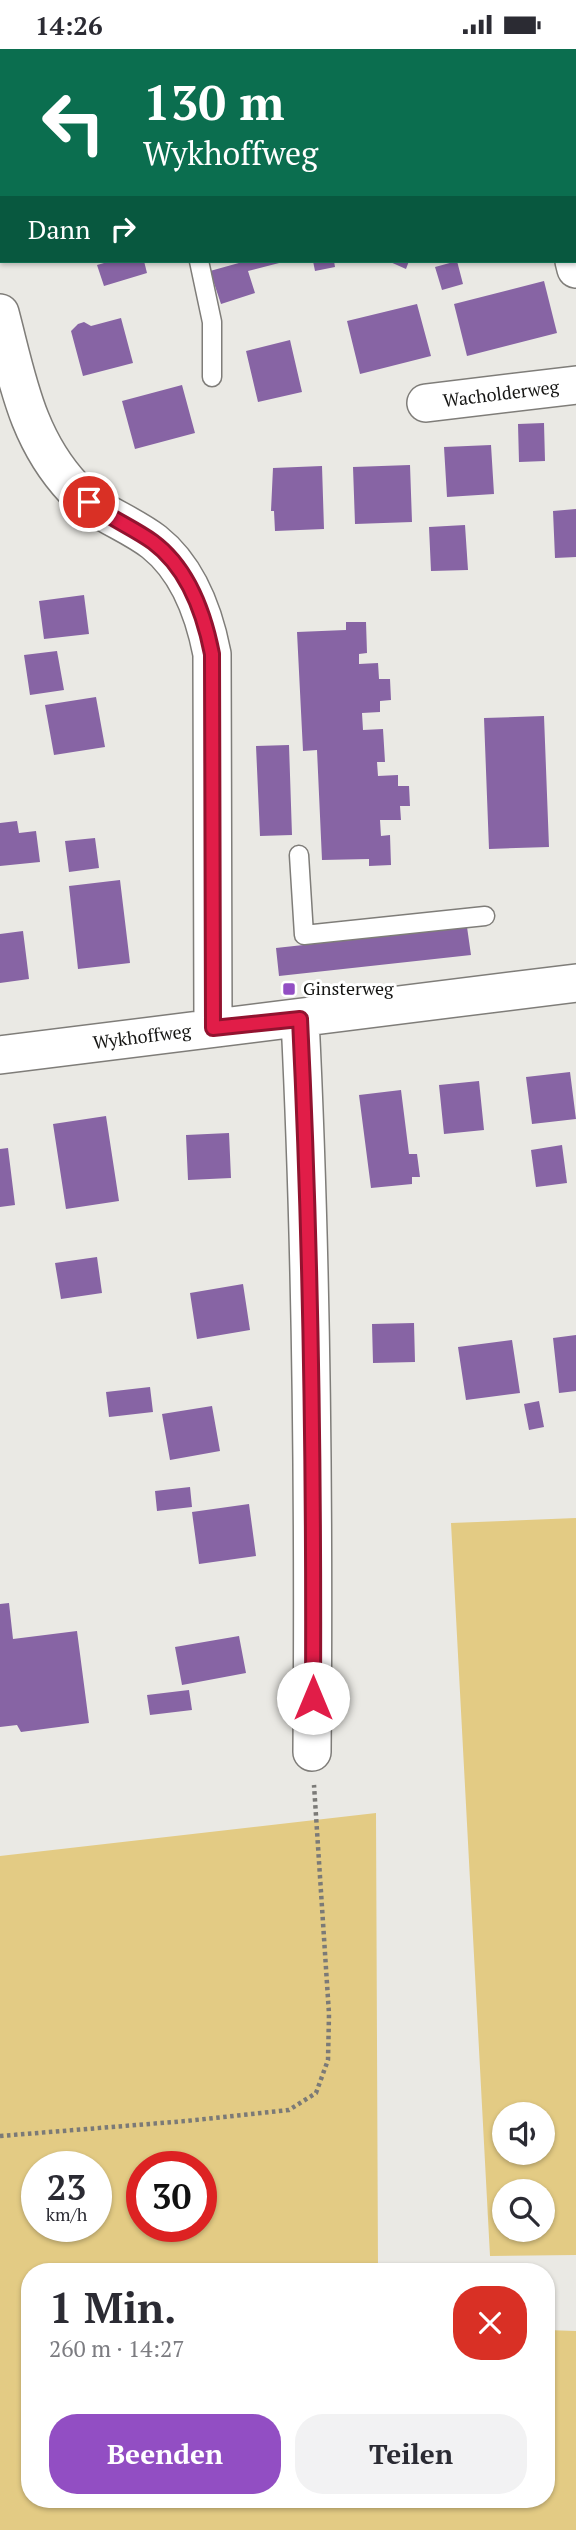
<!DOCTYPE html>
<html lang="de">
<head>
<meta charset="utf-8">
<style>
  body { margin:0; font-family:"PT Serif",serif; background:#f2f2f3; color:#2b2b33; height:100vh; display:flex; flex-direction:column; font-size:26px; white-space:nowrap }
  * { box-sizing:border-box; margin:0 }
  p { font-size:23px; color:#7c7c81 }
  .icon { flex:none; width:38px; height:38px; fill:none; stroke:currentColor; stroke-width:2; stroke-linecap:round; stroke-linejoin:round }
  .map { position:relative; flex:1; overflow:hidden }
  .details { position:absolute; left:21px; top:2214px; width:534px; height:245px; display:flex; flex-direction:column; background:#fff; border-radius:28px; box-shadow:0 2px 5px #0004 }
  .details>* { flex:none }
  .hud { position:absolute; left:0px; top:0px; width:578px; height:214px; box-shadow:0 2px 5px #0004; background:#0b6e4f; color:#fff; overflow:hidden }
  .controls { position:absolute; left:492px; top:2053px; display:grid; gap:14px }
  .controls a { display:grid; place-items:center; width:63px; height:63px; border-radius:50%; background:#fff; box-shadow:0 2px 5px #0004; font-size:35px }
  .speed { position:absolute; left:21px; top:2102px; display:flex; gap:14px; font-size:35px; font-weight:700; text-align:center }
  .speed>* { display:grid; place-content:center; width:91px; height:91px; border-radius:50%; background:#fff; box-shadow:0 2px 5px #0004; line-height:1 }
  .speed small { font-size:18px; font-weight:400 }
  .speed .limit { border:10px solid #d22; background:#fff; color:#111 }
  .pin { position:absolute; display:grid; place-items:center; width:60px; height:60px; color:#fff; margin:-30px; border:4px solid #fff; border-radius:50%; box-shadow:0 2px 7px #0007 }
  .me { position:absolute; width:77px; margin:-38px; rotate:0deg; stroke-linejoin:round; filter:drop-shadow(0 0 5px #0008) }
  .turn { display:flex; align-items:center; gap:24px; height:147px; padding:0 28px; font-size:32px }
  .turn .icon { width:91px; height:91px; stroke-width:2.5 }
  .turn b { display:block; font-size:49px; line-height:60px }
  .then { display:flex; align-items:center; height:66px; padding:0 28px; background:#0003; gap:14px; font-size:26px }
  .round { display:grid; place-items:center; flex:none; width:74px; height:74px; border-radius:28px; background:#f2f2f3 }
  .overview { display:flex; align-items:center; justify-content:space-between; height:119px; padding:0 28px }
  h1 { font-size:42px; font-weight:700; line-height:52px }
  .action { display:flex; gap:14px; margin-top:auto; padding:14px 28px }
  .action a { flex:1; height:80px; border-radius:28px; background:#924ec3; color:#fff; font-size:28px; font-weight:700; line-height:80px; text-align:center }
  .action a+a { background:#f2f2f3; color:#2b2b33 }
  .status { display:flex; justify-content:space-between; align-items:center; height:49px; padding:0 35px; background:#fff; direction:ltr }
  .status svg { height:19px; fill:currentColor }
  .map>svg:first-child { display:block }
  .green { fill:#e3cb84; fill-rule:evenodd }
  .building { fill:#8764a4 }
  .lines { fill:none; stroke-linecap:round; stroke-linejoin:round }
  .lane-casing { stroke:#7f7d79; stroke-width:21 }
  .street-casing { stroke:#7f7d79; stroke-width:40 }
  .path { stroke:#7b7a77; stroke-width:4.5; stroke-dasharray:3.5 3.5; stroke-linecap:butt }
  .lane { stroke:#fff; stroke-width:18 }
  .street { stroke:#fff; stroke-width:37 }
  .route-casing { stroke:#92132f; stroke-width:18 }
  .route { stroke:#e11d48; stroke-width:12 }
  .poi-dot { fill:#924ec3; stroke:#fff; stroke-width:2.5 }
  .labels { text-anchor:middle; stroke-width:6; stroke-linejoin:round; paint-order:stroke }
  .street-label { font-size:18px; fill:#151513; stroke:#fff }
  .poi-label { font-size:18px; fill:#151513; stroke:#fff; text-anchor:start }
</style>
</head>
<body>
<div class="status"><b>14:26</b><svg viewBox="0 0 49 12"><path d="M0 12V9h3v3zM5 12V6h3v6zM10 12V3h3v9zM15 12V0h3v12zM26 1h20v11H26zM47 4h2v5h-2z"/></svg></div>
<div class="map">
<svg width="576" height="2481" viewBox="0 0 576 2481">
  <rect width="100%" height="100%" fill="#eae9e4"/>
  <path class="green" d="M576,1469V2206L490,2207L451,1474ZM504,2065H542V2104H504ZM504,2142H542V2180H504Z
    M376,1764L378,2222H30V2450H546V2281L576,2282V2481H0V1807ZM37,2118H96V2177H37ZM142,2118H201V2177H142Z"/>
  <path class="building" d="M111,212H144L147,224L104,237L97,216Z
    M246,212L283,213L248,222L255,244L221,255L210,222Z
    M313,212H334L335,218L315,222Z
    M388,212H409L406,220Z
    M457,212L463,235L442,241L435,218Z
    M544,232L557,284L467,307L454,255Z
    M417,255L431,307L360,325L347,272Z
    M121,269L133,314L83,327L71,282L78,275L84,273L91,277Z
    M290,291L302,343L258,353L246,302Z
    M182,336L195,384L135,400L122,352Z
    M544,374L545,412L519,413L518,375Z
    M491,396L494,445L447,448L444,398Z
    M410,416L412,473L355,475L353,418Z
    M322,417L324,480L275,482L274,462H271L273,419Z
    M576,460V508L555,509L553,462Z
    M465,476L468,521L431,522L429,478Z
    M84,546L89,585L44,590L39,552Z
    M346,573H366L367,604L359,605V615L378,614L379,630H390L391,651L380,652V663L362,664L363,681L383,680L385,713H377L378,727L398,726V737H409L410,757H400L401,771H380L381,787L390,786L391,816L369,817V810L322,811L317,701L303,702L297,583L346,581Z
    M57,602L64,641L30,646L24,606Z
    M96,648L105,698L54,706L45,656Z
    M544,667L549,798L489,800L484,669Z
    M289,696L292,786L260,787L256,697Z
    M17,772L19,784L36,782L40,813L0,817V774Z
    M95,789L99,819L69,823L65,792Z
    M120,831L130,914L78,920L69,837Z
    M467,878L471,906L279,927L276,899Z
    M23,882L29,930L0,934V885Z
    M570,1023L576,1070L532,1075L526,1028Z
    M479,1032L484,1081L444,1085L439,1036Z
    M401,1041L409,1105H417L420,1128H412V1135L371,1139L359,1046Z
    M106,1067L119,1152L66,1160L53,1075Z
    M229,1084L231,1129L188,1131L186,1086Z
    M562,1096L567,1134L536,1138L531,1101Z
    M8,1099L15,1156L0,1158V1100Z
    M97,1208L102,1244L61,1250L55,1214Z
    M243,1235L250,1281L197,1290L190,1244Z
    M414,1274L415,1313L373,1314L372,1275Z
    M576,1286V1342L559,1344L553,1289Z
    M512,1291L520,1344L466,1351L458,1298Z
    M150,1338L153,1363L109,1368L106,1343Z
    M539,1352L544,1378L529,1381L524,1355Z
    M212,1357L220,1402L170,1411L162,1365Z
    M190,1438L192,1458L157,1462L155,1442Z
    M249,1455L256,1507L199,1515L192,1463Z
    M9,1554L13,1590L77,1582L89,1674L21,1683L17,1676L0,1678V1555Z
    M239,1587L246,1624L182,1636L175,1598Z
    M189,1641L192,1661L150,1666L147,1646Z"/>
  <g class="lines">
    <defs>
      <path id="lane" d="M199,212L212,273V328
        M299,806L304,886L485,867"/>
      <path id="street" d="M158,0L159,2
        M574,212L576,220
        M0,264C17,328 26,389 74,440C96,464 128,473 154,493C188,520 204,564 212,605L213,979
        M426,354L576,336
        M300,970C312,1214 314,1458 312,1703
        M0,1006L576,934"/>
    </defs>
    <use href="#lane" class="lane-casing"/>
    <use href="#street" class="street-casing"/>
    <path class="path" d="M0,172H2
      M0,2087L186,2072L289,2061L316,2044L328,2011L329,1965L314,1736"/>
    <use href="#lane" class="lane"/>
    <use href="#street" class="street"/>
  </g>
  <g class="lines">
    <defs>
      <path id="route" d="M89,453C109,469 132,478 153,493C188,519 204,564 212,605L213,979L300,970C311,1196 314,1422 313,1649"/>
    </defs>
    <use href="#route" class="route-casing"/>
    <use href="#route" class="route"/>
  </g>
  <rect class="poi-dot" x="282" y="933" width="14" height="14" rx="3.5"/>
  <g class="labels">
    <g class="street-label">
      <text transform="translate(501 345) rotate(-7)" y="6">Wacholderweg</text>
      <text transform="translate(142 988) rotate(-7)" y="6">Wykhoffweg</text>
    </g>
    <g class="poi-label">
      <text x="303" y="946">Ginsterweg</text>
    </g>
  </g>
</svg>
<div class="controls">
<a><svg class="icon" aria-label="sound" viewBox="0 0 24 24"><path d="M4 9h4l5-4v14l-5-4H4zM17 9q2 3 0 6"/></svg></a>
<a><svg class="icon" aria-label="search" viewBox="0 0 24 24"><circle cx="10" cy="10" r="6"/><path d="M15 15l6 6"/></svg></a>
</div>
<div class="speed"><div>23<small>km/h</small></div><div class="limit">30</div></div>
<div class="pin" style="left:89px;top:453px;background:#d93025"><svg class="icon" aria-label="arrive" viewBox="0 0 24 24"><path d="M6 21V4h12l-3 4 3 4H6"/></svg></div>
<svg class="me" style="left:313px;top:1649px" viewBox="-20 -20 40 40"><circle r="19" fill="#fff"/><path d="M0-13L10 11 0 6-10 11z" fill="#e11d48"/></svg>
<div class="hud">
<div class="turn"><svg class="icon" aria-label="left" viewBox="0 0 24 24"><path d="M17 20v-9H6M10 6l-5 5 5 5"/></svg><div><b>130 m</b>Wykhoffweg</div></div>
<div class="then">Dann<svg class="icon" aria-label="right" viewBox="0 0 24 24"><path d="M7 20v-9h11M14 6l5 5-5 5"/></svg></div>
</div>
<section class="details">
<div class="overview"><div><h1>1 Min.</h1><p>260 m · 14:27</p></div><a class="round" style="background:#d93025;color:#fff"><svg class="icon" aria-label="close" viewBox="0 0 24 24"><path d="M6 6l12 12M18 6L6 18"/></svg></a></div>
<div class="action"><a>Beenden</a><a>Teilen</a></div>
</section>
</div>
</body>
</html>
